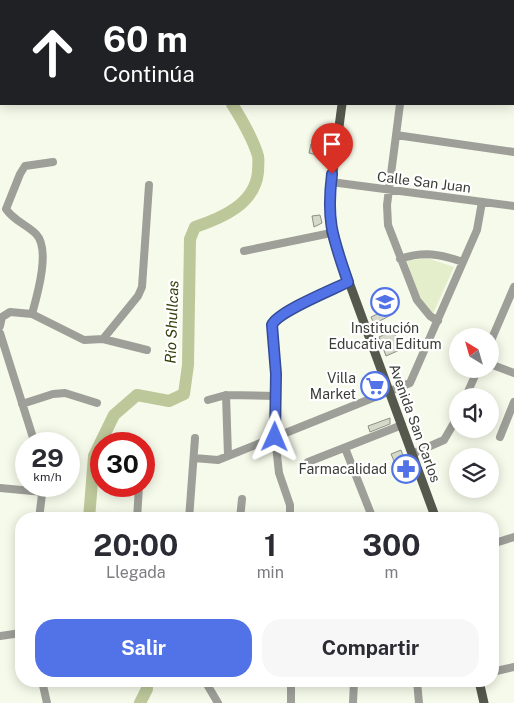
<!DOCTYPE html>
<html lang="es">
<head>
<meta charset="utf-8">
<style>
  body { margin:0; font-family:"Public Sans",sans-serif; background:#f7f7f7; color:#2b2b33; height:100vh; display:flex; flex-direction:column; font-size:19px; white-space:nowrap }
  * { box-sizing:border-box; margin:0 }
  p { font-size:16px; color:#7c7c81 }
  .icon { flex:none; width:28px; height:28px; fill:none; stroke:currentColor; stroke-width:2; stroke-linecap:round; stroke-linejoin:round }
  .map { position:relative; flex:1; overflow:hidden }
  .panel { position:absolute; left:15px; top:512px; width:484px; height:175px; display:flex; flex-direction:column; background:#fff; border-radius:20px; box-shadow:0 2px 12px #0003 }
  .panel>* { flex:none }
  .hud { position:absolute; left:0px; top:0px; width:515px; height:105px; box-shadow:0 2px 12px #0003; background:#202124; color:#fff; overflow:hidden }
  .needle { width:32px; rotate:323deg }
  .buttons { position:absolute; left:449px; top:328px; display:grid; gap:10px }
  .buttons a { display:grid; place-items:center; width:50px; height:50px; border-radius:50%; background:#fff; box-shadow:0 2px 12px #0003; font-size:25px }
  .speed { position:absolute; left:15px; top:432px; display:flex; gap:10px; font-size:25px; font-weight:700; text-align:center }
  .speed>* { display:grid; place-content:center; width:65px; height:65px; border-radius:50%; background:#fff; box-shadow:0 2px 12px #0003; line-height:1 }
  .speed small { font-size:12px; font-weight:400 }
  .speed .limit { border:8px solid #d22; background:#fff; color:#111 }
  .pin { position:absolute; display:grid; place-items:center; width:42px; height:42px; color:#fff; margin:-51px -21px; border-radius:50% 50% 50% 0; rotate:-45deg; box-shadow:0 0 5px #0007 }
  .pin .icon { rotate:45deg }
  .me { position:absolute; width:55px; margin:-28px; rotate:1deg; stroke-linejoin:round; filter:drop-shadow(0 0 4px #0008) }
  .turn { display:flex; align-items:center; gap:18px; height:105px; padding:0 20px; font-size:22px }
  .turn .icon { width:65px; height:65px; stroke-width:2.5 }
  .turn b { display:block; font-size:35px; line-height:42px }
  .eta { display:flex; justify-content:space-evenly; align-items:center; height:85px; text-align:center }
  .eta b { font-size:30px; font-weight:700; line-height:35px }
  .primary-button { display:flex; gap:10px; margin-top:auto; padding:10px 20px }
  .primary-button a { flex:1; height:58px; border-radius:20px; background:#5273e8; color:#fff; font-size:20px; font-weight:700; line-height:58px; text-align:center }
  .primary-button a+a { background:#f7f7f7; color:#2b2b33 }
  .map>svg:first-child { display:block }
  .green { fill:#e5eecb }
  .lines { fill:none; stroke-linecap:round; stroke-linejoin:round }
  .river { stroke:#bcc79a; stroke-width:12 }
  .building { fill:#d5d9ca; stroke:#8d9082 }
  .minor { stroke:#9e9f99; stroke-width:8 }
  .major { stroke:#55584d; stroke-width:9 }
  .route-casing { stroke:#354b97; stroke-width:12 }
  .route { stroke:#5273e8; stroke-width:9 }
  .labels { text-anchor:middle; stroke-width:4.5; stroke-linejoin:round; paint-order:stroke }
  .street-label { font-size:14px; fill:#3b3d37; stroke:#fff }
  .poi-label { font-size:14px; fill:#3b3d37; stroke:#fff; text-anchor:end }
  .water-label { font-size:15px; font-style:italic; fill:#363f0b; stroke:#fff }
</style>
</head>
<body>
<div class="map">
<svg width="514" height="703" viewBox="0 0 514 703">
  <rect width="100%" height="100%" fill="#f6faea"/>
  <path class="green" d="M427,258L454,267L432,316L416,290L407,261Z"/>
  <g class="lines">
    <path class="river" d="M263,0V1
      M89,519L94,456L114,415L137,395L169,401L184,394L188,365L190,239L195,227C222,218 255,204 258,172C258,167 259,161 258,156C253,138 242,120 232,104
      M140,703L147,689V681"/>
  </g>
  <path class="building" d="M311,144L326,147L324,157L309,153Z
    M320,215L322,223L314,227L312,216Z
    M388,309L391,315L374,324L371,317Z
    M393,331L402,349L386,356L379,337Z
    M390,418V424L370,432L368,426Z
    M401,450L410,475L398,480L394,471L398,470L391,454Z"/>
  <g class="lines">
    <path class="minor" d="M112,0V1
      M412,0V1
      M453,0L461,1
      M469,1L470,0
      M507,1V0
      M0,23H1
      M400,104L387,205L388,225L417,300L430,316L438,321
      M396,135L514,152
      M331,182L514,206
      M244,251L331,233
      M400,259C424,251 440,254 463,262
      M32,314C37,296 51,249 36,234C26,224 14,221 6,209L20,174L25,166L53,162
      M0,326L2,317L10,312L32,314L84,340L103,339L147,350
      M0,333L35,444
      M103,339L138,296L142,287L149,185
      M490,343L514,287
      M490,364L514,373
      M226,395L228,456
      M466,396L478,369
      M208,400L226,395L276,396
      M22,404L53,394L65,393L97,403
      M500,437L514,402
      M345,448L373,519
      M412,454L444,440L458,416
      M194,458L218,460L228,456L410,383L477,230L482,202
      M308,462L402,425
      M144,471L147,461
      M0,488L43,492
      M39,519L43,486
      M137,519L139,486
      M189,519L195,438
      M240,519L242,499
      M290,519V505L279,473L275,437L276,374L272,325L274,319L285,312L347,282
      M492,544L514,537
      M0,636L21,633
      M492,672L514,667
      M42,681L47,703
      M205,681L218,703
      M291,681V703
      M417,681L419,703
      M353,703L354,681"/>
    <path class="major" d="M351,0L352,1
      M342,104L329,203L331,233L436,519
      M479,681L484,703"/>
  </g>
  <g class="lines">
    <defs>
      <path id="route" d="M275,437L276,374L272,325C277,312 332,290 348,282C333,238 326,222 332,174"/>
    </defs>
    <use href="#route" class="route-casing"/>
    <use href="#route" class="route"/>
  </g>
  <defs>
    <symbol id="school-ring" viewBox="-11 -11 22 22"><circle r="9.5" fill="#fff" stroke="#5273e8" stroke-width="1.5"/><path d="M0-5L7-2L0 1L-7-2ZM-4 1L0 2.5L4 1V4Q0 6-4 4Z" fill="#5273e8"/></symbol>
    <symbol id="supermarket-ring" viewBox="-11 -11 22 22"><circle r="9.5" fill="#fff" stroke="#5273e8" stroke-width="1.5"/><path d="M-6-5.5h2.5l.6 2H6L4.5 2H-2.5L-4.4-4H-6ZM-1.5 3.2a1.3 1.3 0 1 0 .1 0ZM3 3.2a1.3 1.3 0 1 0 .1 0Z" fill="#5273e8"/></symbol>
    <symbol id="pharmacy-ring" viewBox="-11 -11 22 22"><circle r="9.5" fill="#fff" stroke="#5273e8" stroke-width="1.5"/><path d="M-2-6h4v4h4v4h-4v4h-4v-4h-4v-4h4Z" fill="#5273e8"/></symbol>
  </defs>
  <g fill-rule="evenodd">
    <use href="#school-ring" x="369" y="286" width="32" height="32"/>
    <use href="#supermarket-ring" x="359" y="370" width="32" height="32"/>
    <use href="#pharmacy-ring" x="390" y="453" width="32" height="32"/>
  </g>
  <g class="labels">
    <g class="street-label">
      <text transform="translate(424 182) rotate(7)" y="5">Calle San Juan</text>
      <text transform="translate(415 423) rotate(70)" y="5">Avenida San Carlos</text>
    </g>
    <g class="poi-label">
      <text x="385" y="333" text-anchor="middle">Institución<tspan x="385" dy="16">Educativa Editum</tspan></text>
      <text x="356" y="383">Villa<tspan x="356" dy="16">Market</tspan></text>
      <text x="387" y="474">Farmacalidad</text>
    </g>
    <g class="water-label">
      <text transform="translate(172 322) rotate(-88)" y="5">Rio Shullcas</text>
    </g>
  </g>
</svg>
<div class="buttons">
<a><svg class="needle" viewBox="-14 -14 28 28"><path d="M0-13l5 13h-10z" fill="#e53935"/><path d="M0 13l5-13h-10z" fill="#7c7c81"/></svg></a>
<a><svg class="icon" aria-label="sound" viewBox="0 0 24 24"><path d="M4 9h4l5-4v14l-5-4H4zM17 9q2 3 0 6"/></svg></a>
<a><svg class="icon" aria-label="layers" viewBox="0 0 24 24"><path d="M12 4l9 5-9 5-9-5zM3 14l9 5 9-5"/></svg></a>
</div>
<div class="speed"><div>29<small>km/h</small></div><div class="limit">30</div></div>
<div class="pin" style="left:332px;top:174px;background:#d93025"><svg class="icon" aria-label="arrive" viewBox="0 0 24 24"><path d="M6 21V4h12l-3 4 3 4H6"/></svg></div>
<svg class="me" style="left:275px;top:437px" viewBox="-20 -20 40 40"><path d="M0-17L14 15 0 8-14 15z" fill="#5273e8" stroke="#fff" stroke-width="4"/></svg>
<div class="hud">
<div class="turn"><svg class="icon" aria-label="ahead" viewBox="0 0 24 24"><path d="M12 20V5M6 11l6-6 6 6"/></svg><div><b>60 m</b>Continúa</div></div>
</div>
<section class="panel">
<div class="eta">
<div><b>20:00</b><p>Llegada</p></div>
<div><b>1</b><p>min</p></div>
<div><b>300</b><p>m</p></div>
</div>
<div class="primary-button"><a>Salir</a><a>Compartir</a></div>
</section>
</div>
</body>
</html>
